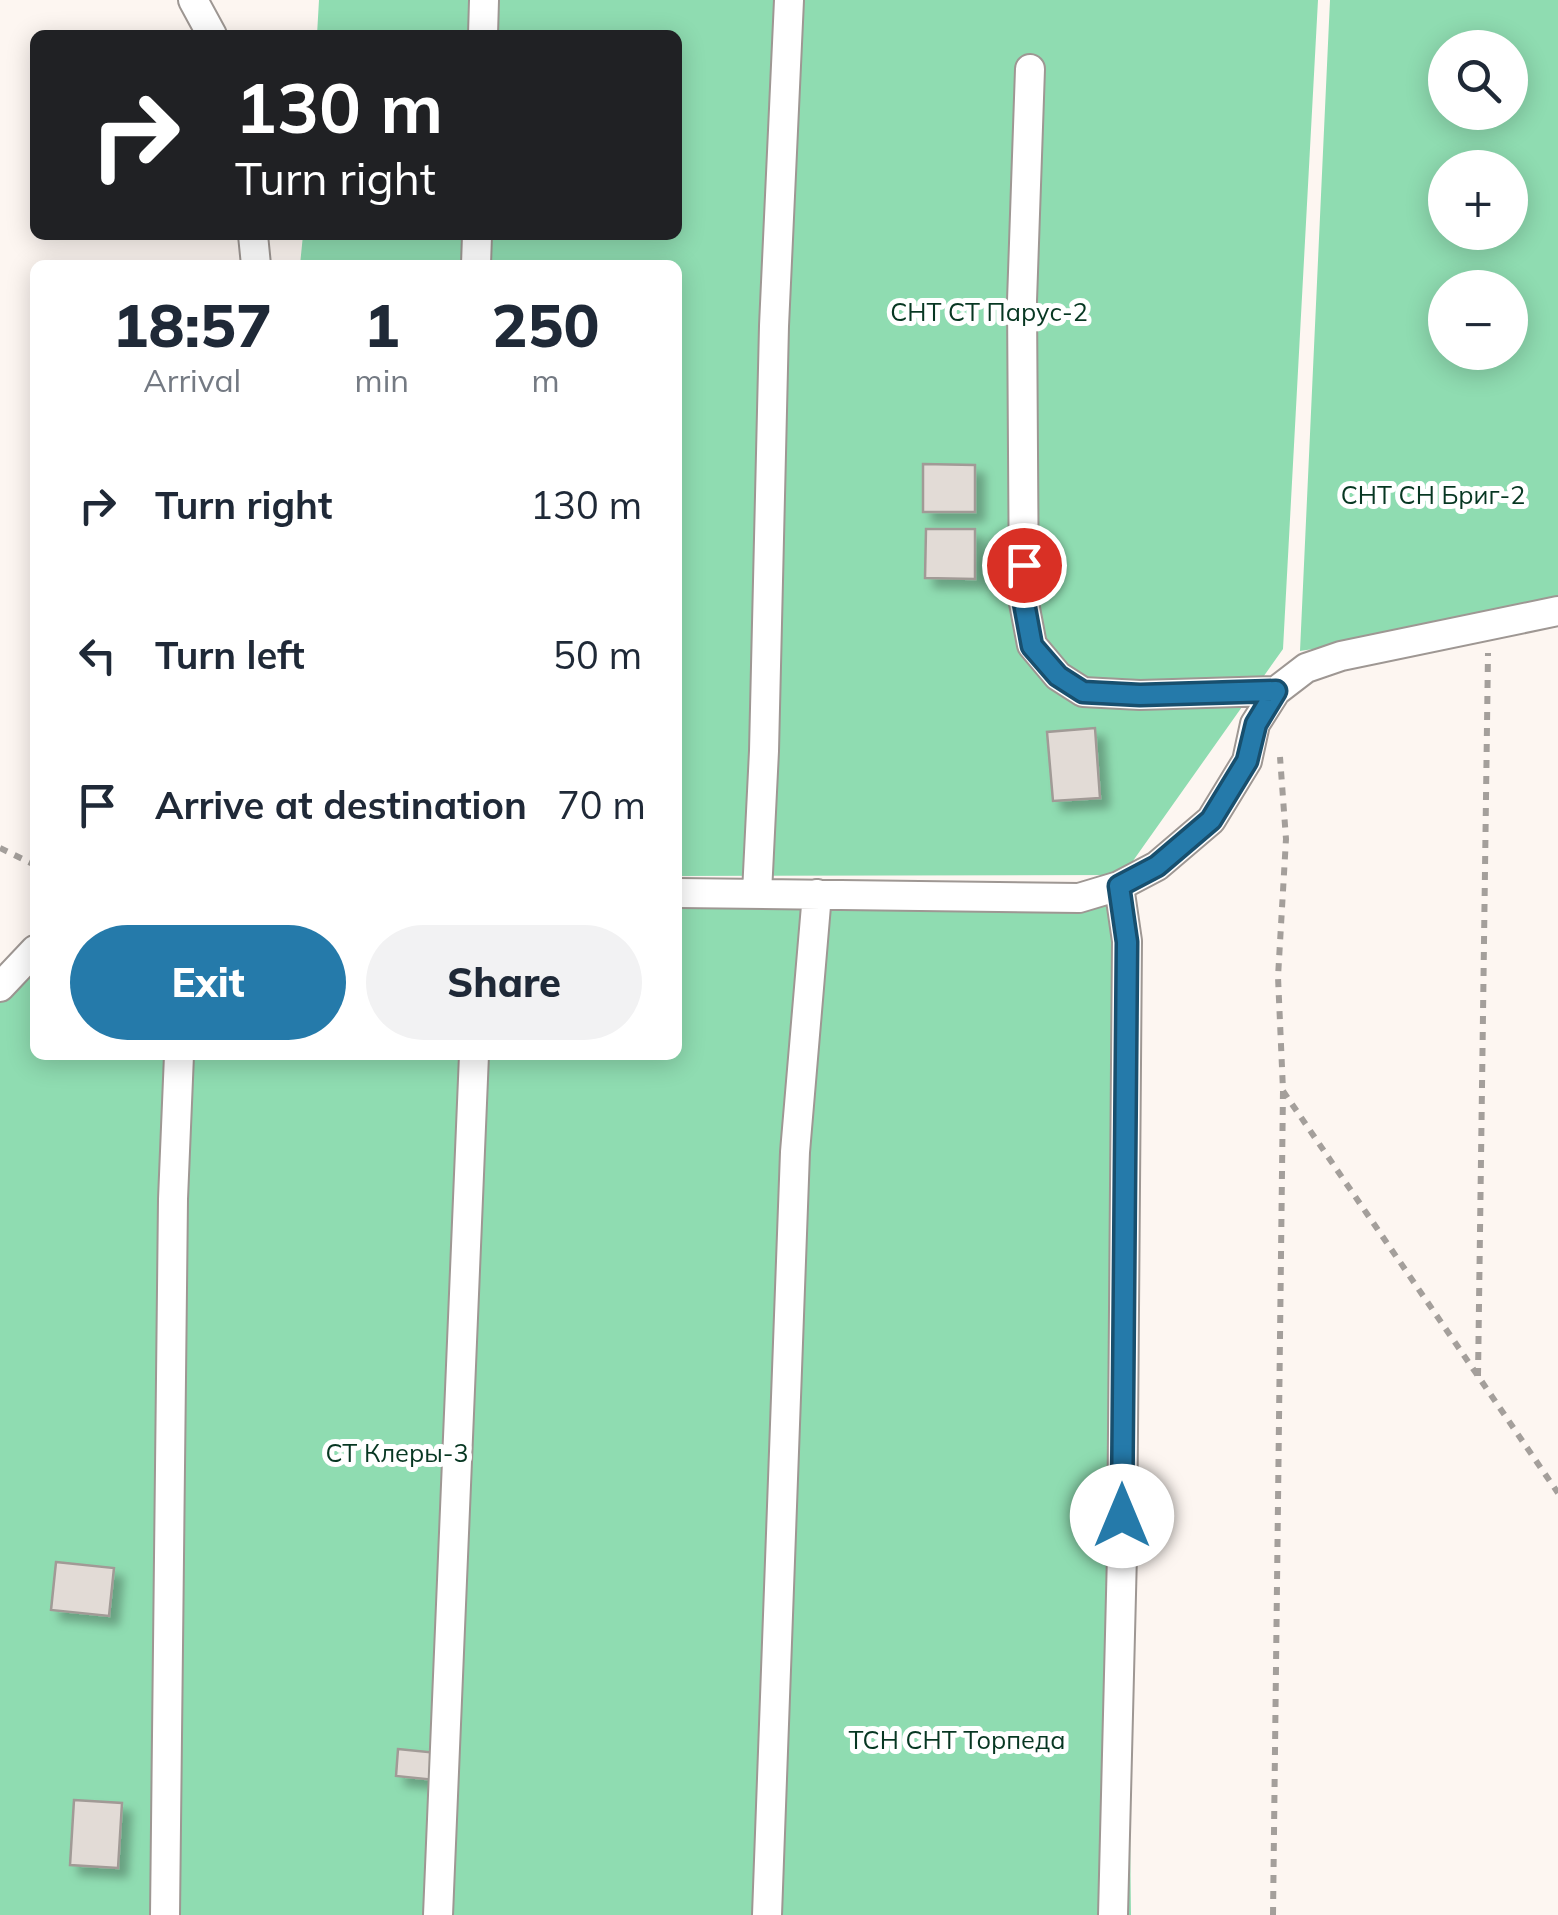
<!DOCTYPE html>
<html lang="en">
<head>
<meta charset="utf-8">
<style>
  body { margin:0; font-family:Mulish,sans-serif; background:#f2f2f3; color:#1f2937; height:100vh; display:flex; flex-direction:column; font-size:38px; white-space:nowrap }
  * { box-sizing:border-box; margin:0 }
  p { font-size:32px; color:#747a83 }
  .icon { flex:none; width:55px; height:55px; fill:none; stroke:currentColor; stroke-width:2; stroke-linecap:round; stroke-linejoin:round }
  .map { position:relative; flex:1; overflow:hidden }
  .details { position:absolute; left:30px; top:260px; width:652px; height:800px; display:flex; flex-direction:column; background:#fff; border-radius:15px; box-shadow:0 5px 25px #0003 }
  .details>* { flex:none }
  .guide { position:absolute; left:30px; top:30px; width:652px; height:210px; border-radius:15px; box-shadow:0 5px 25px #0003; background:#202124; color:#fff; overflow:hidden }
  .tools { position:absolute; left:1428px; top:30px; display:grid; gap:20px }
  .tools a { display:grid; place-items:center; width:100px; height:100px; border-radius:50%; background:#fff; box-shadow:0 5px 25px #0003; font-size:50px }
  .pin { position:absolute; display:grid; place-items:center; width:85px; height:85px; color:#fff; margin:-42px; border:5px solid #fff; border-radius:50%; box-shadow:0 2px 10px #0007 }
  .me { position:absolute; width:110px; margin:-55px; rotate:0deg; stroke-linejoin:round; filter:drop-shadow(0 0 8px #0008) }
  .turn { display:flex; align-items:center; gap:35px; height:210px; padding:0 40px; font-size:45px }
  .turn .icon { width:130px; height:130px; stroke-width:2.5 }
  .turn b { display:block; font-size:70px; line-height:85px }
  .eta { display:flex; justify-content:space-evenly; align-items:center; height:170px; text-align:center }
  .eta b { font-size:60px; font-weight:800; line-height:70px }
  .button { display:flex; gap:20px; margin-top:auto; padding:20px 40px }
  .button a { flex:1; height:115px; border-radius:60px; background:#257aaa; color:#fff; font-size:40px; font-weight:800; line-height:115px; text-align:center }
  .button a+a { background:#f2f2f3; color:#1f2937 }
  ul { padding:0; list-style:none }
  li { display:flex; align-items:center; gap:30px; height:150px; padding:0 40px }
  li div { flex:1 }
  li b { display:block; font-size:38px }
  li em { font-style:normal }
  .map>svg:first-child { display:block }
  .green { fill:#8fdcb1; fill-rule:evenodd }
  .building { fill:#e2dbd6; stroke:#a19a96; stroke-width:2.5; filter:url(#shadow) }
  .lines { fill:none; stroke-linecap:round; stroke-linejoin:round }
  .street-casing { stroke:#9e9793; stroke-width:32 }
  .path { stroke:#a49f9b; stroke-width:6; stroke-dasharray:8 8; stroke-linecap:butt }
  .street { stroke:#fff; stroke-width:28 }
  .route-casing { stroke:#184f6e; stroke-width:25 }
  .route { stroke:#257aaa; stroke-width:18 }
  .labels { text-anchor:middle; stroke-width:10; stroke-linejoin:round; paint-order:stroke }
  .park-label { font-size:25px; fill:#073722; stroke:#fff }
</style>
</head>
<body>
<div class="map">
<svg width="1558" height="1915" viewBox="0 0 1558 1915">
  <defs>
    <filter id="shadow"><feDropShadow dx="9" dy="9" stdDeviation="5" flood-color="#0004"/></filter>
  </defs>
  <rect width="100%" height="100%" fill="#fdf6f1"/>
  <path class="green" d="M319,0H1318L1283,649L1123,875L678,876V265H300L303,235H678V35H317Z
    M1330,0H1558V612L1300,651ZM1445,48H1510V112H1445ZM1445,168H1510V232H1445ZM1445,288H1510V352H1445Z
    M1119,886L1131,1915H0V987L35,950V1055H678V893Z"/>
  <path class="building" d="M923,464L975,465V512H923Z
    M926,529H975V579L925,578Z
    M1095,728L1100,798L1053,801L1047,732Z
    M56,1562L114,1568L109,1616L51,1610Z
    M398,1749L438,1753L435,1780L396,1776Z
    M74,1800L122,1803L118,1868L70,1865Z"/>
  <g class="lines">
    <defs>
      <path id="street" d="M193,0L212,35
        M483,35L484,0
        M1030,69L1022,301L1024,603L1032,645L1058,676L1083,692L1140,695L1276,691
        M253,235L256,265
        M476,265L477,235
        M678,893L1079,898L1119,886L1157,866L1211,820L1247,761L1255,724L1276,691L1306,668L1341,656L1558,611
        M757,893L764,751L774,326L789,0
        M0,987L35,950
        M165,1915L173,1199L179,1055
        M438,1915L474,1055
        M767,1915L795,1152L817,894
        M1113,1915L1122,1554L1127,941L1119,886"/>
    </defs>
    <use href="#street" class="street-casing"/>
    <path class="path" d="M0,848L35,865
      M1283,1091L1558,1493
      M1478,1376L1488,653
      M1273,1915L1283,1090L1278,977L1286,839L1280,757"/>
    <use href="#street" class="street"/>
  </g>
  <g class="lines">
    <defs>
      <path id="route" d="M1024,565V603L1032,646L1058,676L1083,692L1140,695L1276,691L1256,724L1247,761L1211,820L1157,866L1119,886L1127,942L1122,1516"/>
    </defs>
    <use href="#route" class="route-casing"/>
    <use href="#route" class="route"/>
  </g>
  <g class="labels">
    <g class="park-label">
      <text x="989" y="321">СНТ СТ Парус-2</text>
      <text x="1433" y="504">СНТ СН Бриг-2</text>
      <text x="397" y="1462">СТ Клеры-3</text>
      <text x="957" y="1749">ТСН СНТ Торпеда</text>
    </g>
  </g>
</svg>
<div class="tools">
<a><svg class="icon" aria-label="search" viewBox="0 0 24 24"><circle cx="10" cy="10" r="6"/><path d="M15 15l6 6"/></svg></a>
<a>+</a>
<a>−</a>
</div>
<div class="pin" style="left:1024px;top:565px;background:#d93025"><svg class="icon" aria-label="arrive" viewBox="0 0 24 24"><path d="M6 21V4h12l-3 4 3 4H6"/></svg></div>
<svg class="me" style="left:1122px;top:1516px" viewBox="-20 -20 40 40"><circle r="19" fill="#fff"/><path d="M0-13L10 11 0 6-10 11z" fill="#257aaa"/></svg>
<div class="guide">
<div class="turn"><svg class="icon" aria-label="right" viewBox="0 0 24 24"><path d="M7 20v-9h11M14 6l5 5-5 5"/></svg><div><b>130 m</b>Turn right</div></div>
</div>
<section class="details">
<div class="eta">
<div><b>18:57</b><p>Arrival</p></div>
<div><b>1</b><p>min</p></div>
<div><b>250</b><p>m</p></div>
</div>
<ul>
<li><svg class="icon" aria-label="right" viewBox="0 0 24 24"><path d="M7 20v-9h11M14 6l5 5-5 5"/></svg><div><b>Turn right</b></div><em>130 m</em></li>
<li><svg class="icon" aria-label="left" viewBox="0 0 24 24"><path d="M17 20v-9H6M10 6l-5 5 5 5"/></svg><div><b>Turn left</b></div><em>50 m</em></li>
<li><svg class="icon" aria-label="arrive" viewBox="0 0 24 24"><path d="M6 21V4h12l-3 4 3 4H6"/></svg><div><b>Arrive at destination</b></div><em>70 m</em></li>
</ul>
<div class="button"><a>Exit</a><a>Share</a></div>
</section>
</div>
</body>
</html>
